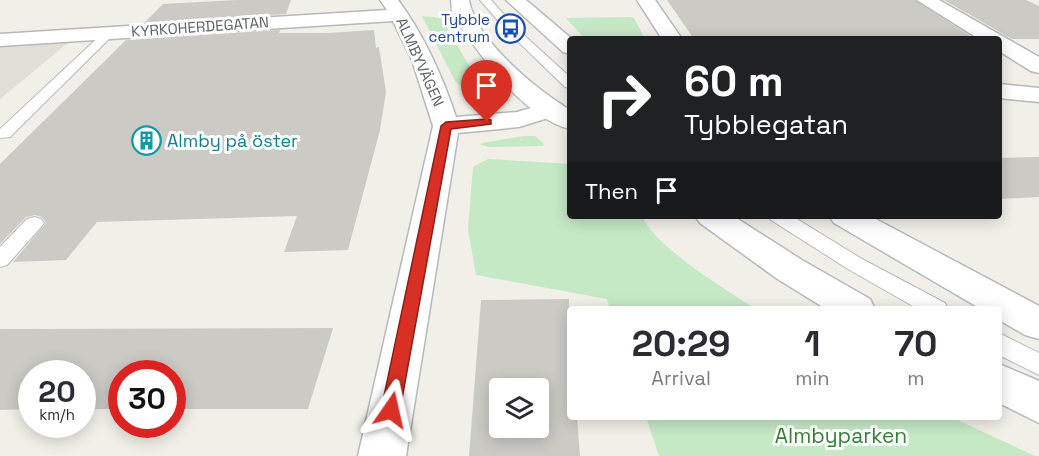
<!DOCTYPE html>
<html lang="en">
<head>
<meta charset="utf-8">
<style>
  body { margin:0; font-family:"Space Grotesk",sans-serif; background:#f2f2f3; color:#2b2b33; height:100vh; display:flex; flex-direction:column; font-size:22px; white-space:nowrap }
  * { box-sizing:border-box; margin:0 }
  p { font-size:20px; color:#7c7c81 }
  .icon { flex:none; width:33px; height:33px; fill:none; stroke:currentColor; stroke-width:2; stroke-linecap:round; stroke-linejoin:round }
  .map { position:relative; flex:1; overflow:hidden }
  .side { position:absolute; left:567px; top:306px; width:435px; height:114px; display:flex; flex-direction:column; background:#fff; border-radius:6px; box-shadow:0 3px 15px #0003 }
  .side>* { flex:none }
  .top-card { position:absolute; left:567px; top:36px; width:435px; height:183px; border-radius:6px; box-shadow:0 3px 15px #0003; background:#202124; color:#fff; overflow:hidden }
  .fabs { position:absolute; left:489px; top:378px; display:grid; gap:12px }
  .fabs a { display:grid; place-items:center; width:60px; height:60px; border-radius:6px; background:#fff; box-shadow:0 3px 15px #0003; font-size:30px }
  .speed { position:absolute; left:18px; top:360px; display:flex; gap:12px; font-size:30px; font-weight:700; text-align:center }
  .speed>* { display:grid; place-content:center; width:78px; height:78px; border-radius:50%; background:#fff; box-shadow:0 3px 15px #0003; line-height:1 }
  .speed small { font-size:15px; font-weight:400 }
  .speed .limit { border:9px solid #d22; background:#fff; color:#111 }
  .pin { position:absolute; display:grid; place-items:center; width:51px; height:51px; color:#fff; margin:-62px -26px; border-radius:50% 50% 50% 0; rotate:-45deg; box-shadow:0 0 6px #0007 }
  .pin .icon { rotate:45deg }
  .me { position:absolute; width:66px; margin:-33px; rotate:11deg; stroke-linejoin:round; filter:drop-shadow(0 0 4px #0008) }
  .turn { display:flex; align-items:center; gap:21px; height:126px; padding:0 18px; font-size:27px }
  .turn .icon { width:78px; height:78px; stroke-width:2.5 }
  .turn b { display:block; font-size:42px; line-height:51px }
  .then { display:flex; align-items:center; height:57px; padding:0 18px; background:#0003; gap:12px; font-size:22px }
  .eta { display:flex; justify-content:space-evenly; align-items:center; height:102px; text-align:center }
  .eta b { font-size:36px; font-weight:700; line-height:42px }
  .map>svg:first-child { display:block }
  .education { fill:#e1ded6 }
  .green { fill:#c5e8c5 }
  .building { fill:#cccac5; fill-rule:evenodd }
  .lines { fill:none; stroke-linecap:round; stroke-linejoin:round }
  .lane-casing { stroke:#b5b8bc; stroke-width:2 }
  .street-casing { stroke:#b5b8bc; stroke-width:3 }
  .secondary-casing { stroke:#b6babf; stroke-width:3 }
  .lane { fill:#fff; fill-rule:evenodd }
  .street { fill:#fff; fill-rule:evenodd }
  .secondary { fill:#fff; fill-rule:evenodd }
  .route { fill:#d93025; stroke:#8d1f18; stroke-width:1.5 }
  .labels { text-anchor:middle; stroke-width:6; stroke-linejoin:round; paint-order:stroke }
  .far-transit-label { font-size:15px; fill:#164399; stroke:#fff; text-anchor:end }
  .far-street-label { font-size:15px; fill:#5f6368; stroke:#fff }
  .culture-label { font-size:18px; fill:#0d838f; stroke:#fff; text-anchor:start }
  .near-park-label { font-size:21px; fill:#348238; stroke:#fff }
</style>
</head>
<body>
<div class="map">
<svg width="1039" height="456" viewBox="0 0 1039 456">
  <rect width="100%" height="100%" fill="#f1efe8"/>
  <path class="education" d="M69,42L0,99V46Z"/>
  <path class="green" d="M422,16L441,18L477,79L459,85L455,81Z
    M630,17L634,18L645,39H585L566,18Z
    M524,136H535L544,144L543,146L490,147L480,145L482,143Z
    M488,159L570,164V216H642C655,247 726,290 756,309H610L607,299L476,275L468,229L473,167Z
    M646,417H951L1035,456H659Z"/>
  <path class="building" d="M237,0H291L286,14L144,23L163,4Z
    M667,0H915L975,39H694Z
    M944,0H1026L1039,6V39H1012Z
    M280,30L279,33H327L374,30L376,48L379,47L386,92L380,130L348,250L284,252L297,216L97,222L66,260L13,262L46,223L42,217L35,215L26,217L0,244V164L126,40Z
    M1039,157V197L999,199V158Z
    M569,299L570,417H577L580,456H469L481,300ZM500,388H538V428H500Z
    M333,328L308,409H172V374H122V409H82V374H32V409L0,410V329Z"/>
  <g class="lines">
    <defs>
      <path id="lane" d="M480,0H491L515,27L570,77V88L565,87L507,31Z
        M109,29L113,31V35L10,137L0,138V129L105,31Z
        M768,216H792L862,259L945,303L948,309H918L848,269L771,220Z
        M34,217L41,219L44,223L41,227L7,265L0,267V247L27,219Z
        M999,333L1039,353V375L999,355Z"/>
      <path id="street" d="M380,0H398C424,35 442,75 456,117L517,112L552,102L561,104L564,109L561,114L519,127L458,133L406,456H358L433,126L412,60L393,21L0,46V34L387,10Z
        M637,0H655L682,39H662Z
        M917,0H939L1039,57V73L1031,71L999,51V39H979Z
        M999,84L1039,88V102L999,98Z"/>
      <path id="secondary" d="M451,0H469C476,41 536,89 570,110V129C529,119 491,70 468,37C463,30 455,22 453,14C451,10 452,4 451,0Z
        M506,0H526L572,39H570V54L563,52Z
        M695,216H733L802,260L870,299L875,309H826L776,278L700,223Z
        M829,216H870L1039,306V339L1025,335L999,320V309H981L834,223Z
        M999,364L1039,381V423L999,403Z"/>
    </defs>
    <use href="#lane" class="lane-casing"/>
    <use href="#street" class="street-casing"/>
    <use href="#secondary" class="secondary-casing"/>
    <use href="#lane" class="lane"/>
    <use href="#street" class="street"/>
    <use href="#secondary" class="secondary"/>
  </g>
  <path class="route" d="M487,119L491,120V124L451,129L400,410L397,415L391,418L384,415L381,410L441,126L446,122Z"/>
  <defs>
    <symbol id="bus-ring" viewBox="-11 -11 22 22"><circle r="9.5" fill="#fff" stroke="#1a4fb4" stroke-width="1.5"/><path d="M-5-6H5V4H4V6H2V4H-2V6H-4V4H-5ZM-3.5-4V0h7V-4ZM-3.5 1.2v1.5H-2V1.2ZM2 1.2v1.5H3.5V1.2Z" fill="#1a4fb4"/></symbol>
    <symbol id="building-ring" viewBox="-11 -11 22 22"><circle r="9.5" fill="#fff" stroke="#0f9aa8" stroke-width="1.5"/><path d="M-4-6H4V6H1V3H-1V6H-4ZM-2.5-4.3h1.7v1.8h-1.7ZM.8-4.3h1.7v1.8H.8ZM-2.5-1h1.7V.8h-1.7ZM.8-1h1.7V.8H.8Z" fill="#0f9aa8"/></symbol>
  </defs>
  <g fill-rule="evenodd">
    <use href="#bus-ring" x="494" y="12" width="33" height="33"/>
    <use href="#building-ring" x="130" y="124" width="33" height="33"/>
  </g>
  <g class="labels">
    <g class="far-transit-label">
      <text x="490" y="25">Tybble<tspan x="490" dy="17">centrum</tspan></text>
    </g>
    <g class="far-street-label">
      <text transform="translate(200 27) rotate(-4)" y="5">KYRKOHERDEGATAN</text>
      <text transform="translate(420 62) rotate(66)" y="5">ALMBYVÄGEN</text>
    </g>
    <g class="culture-label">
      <text x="167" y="147">Almby på öster</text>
    </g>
    <g class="near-park-label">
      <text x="841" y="443">Almbyparken</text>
    </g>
  </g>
</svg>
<div class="fabs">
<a><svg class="icon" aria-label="layers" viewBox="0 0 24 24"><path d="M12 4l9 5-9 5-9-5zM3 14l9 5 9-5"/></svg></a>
</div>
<div class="speed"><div>20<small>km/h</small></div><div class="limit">30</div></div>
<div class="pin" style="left:487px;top:122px;background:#d93025"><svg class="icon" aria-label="arrive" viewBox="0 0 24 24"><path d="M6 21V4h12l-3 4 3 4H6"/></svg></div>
<svg class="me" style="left:391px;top:410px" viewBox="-20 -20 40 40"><path d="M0-17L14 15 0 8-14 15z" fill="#d93025" stroke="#fff" stroke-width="4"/></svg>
<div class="top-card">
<div class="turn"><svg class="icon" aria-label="right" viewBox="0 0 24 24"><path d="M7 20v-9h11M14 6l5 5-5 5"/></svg><div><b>60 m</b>Tybblegatan</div></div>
<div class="then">Then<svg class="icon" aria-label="arrive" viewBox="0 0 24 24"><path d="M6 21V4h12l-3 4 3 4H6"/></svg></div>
</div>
<section class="side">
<div class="eta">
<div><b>20:29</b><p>Arrival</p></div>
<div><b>1</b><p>min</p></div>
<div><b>70</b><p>m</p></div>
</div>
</section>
</div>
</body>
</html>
